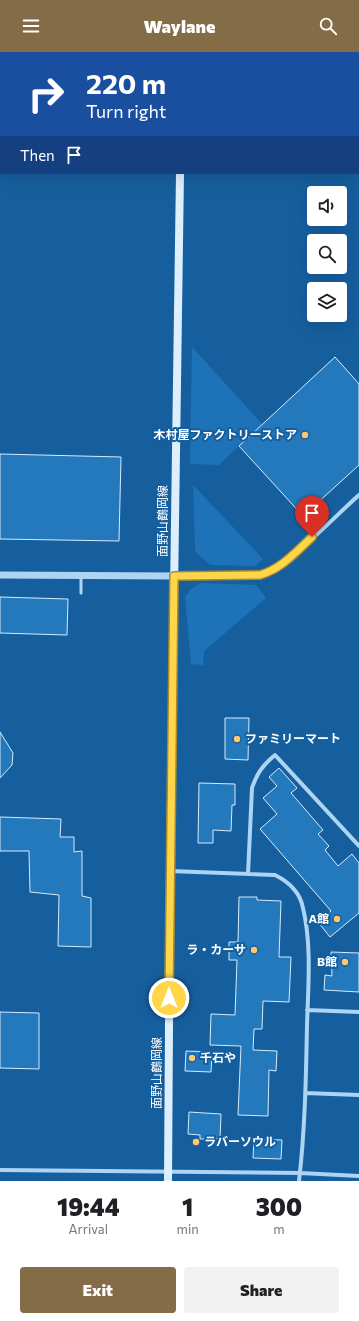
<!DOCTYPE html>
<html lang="en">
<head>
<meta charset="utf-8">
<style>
  body { margin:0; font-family:Commissioner,"Noto Sans JP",sans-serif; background:#f2f2f2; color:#202124; height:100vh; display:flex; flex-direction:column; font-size:15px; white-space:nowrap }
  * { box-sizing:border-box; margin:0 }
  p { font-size:13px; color:#757577 }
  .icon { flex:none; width:22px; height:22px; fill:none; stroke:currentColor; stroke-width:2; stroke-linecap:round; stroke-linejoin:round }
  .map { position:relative; height:1129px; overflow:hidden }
  .details { display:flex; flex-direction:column; background:#fff; flex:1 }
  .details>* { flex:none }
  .banner { position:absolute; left:0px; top:0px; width:359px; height:122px; box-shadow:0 4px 16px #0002; background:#1a4fa0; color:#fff; overflow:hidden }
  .buttons { position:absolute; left:307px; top:134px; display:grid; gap:8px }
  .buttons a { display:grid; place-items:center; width:40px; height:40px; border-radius:4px; background:#fff; box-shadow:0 4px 16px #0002; font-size:20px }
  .pin { position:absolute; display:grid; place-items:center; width:34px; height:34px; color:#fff; margin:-41px -17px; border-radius:50% 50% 50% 0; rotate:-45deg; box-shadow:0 0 4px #0007 }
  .pin .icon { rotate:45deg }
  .me { position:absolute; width:44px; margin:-22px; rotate:0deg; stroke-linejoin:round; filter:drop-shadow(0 0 3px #0008) }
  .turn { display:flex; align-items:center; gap:14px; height:84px; padding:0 20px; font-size:18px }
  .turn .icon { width:52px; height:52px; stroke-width:2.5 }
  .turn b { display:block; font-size:28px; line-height:34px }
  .then { display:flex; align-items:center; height:38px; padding:0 20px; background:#0003; gap:8px; font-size:15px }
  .eta { display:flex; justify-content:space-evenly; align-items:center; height:68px; text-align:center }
  .eta b { font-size:24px; font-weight:800; line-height:28px }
  .primary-button { display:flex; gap:8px; margin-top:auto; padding:8px 20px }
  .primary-button a { flex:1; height:46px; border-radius:4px; background:#846c46; color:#fff; font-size:16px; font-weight:800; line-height:46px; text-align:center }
  .primary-button a+a { background:#f2f2f2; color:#202124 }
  header { display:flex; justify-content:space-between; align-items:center; height:52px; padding:0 20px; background:#846c46; color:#fff; font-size:18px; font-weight:800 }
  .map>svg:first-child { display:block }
  .green { fill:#1e73b8 }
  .building { fill:#2478bc; stroke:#d6ebfd }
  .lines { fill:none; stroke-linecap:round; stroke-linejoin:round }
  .service { stroke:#aed4f3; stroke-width:3 }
  .minor { stroke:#aed4f3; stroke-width:4 }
  .tertiary { stroke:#aed4f3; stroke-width:7 }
  .secondary { stroke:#ddeefd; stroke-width:8 }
  .route-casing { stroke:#a68a30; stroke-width:10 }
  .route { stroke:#ffd54a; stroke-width:7 }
  .poi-dot { fill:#ffc770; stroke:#165f9e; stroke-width:1.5 }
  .labels { text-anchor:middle; stroke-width:4; stroke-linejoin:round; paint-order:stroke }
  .poi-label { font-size:12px; font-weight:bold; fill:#fff; stroke:#165f9e; text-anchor:end }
  .street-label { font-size:12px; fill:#fff; stroke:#165f9e }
</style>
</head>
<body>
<header><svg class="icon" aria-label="menu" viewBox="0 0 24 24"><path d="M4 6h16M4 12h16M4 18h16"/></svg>Waylane<svg class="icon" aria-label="search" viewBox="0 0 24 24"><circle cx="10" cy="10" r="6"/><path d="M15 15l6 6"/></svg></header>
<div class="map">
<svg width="359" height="1129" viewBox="0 0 359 1129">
  <rect width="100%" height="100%" fill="#165f9e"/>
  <path class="green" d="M192,295L262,372L219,413L190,412Z
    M193,433L263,507L255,514L210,513L195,499Z
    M201,531L256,533L266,546L204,599L203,613L191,612L185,545L191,537Z"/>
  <path class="building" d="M335,305L359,332V413L303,464L239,394Z
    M0,402L121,405L119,489L0,487Z
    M0,545L68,547L67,583L0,581Z
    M225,666H249L248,708L225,707Z
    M0,680L13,701L12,713L0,726Z
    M279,716L297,736L291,741L323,778L318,782L329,794L325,798L338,814L352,802L359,811V861L330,885L318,870L331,859L260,777L277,762L263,746L277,734L269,725Z
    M199,731L235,732V753H232L231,779L213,778V791H198Z
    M0,765L61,767L60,785H74V800L82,799V844L91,846V895L58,894L59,843L30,840L29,799H0Z
    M239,845H257V848L281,849L279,905H291L289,950L263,949L262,977H254L253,998L277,999L276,1019L269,1018L268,1064L238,1063L241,994L210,993L211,962L235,963L237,908H229V890H238Z
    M331,900L359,901V940L324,938L325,923L332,924Z
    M0,960L39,961V1017L0,1016Z
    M186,999L212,1000L211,1020L185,1019Z
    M189,1060L221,1062L220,1087H200V1083L188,1082Z
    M254,1087L282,1088L281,1107L253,1106Z"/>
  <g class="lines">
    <path class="service" d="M81,523V541"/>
    <path class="minor" d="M175,524L260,523C288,515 335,464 359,443
      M170,819L275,823C289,830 300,840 303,856C312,893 308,936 307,974C306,1026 305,1078 299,1129
      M248,822L252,736C257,721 263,713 275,703L359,794
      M307,958L359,960
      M305,1041L359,1043
      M0,1118L300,1121L359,1124"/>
    <path class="tertiary" d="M0,523L175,524"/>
    <path class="secondary" d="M183,1V0
      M168,1129L170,819L180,121"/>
  </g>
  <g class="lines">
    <defs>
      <path id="route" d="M169,946L174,524L260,523C281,517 296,500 312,485"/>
    </defs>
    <use href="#route" class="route-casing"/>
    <use href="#route" class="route"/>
  </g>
  <g class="poi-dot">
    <circle cx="305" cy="383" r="4"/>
    <circle cx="237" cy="687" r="4"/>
    <circle cx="337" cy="867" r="4"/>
    <circle cx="254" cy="898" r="4"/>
    <circle cx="345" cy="910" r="4"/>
    <circle cx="192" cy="1006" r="4"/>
    <circle cx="196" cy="1090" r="4"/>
  </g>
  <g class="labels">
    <g class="poi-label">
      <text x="297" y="387">木村屋ファクトリーストア</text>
      <text x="245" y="691" text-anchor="start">ファミリーマート</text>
      <text x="329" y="871">A館</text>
      <text x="246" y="902">ラ・カーサ</text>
      <text x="337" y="914">B館</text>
      <text x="200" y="1010" text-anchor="start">千石や</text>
      <text x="204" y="1094" text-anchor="start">ラバーソウル</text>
    </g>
    <g class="street-label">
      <text transform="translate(163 469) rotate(-90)" y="4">面野山鶴岡線</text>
      <text transform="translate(157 1021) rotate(-90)" y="4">面野山鶴岡線</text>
    </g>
  </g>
</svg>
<div class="buttons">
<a><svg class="icon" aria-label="sound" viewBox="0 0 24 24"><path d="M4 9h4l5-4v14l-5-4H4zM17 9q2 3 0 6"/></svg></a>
<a><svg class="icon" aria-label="search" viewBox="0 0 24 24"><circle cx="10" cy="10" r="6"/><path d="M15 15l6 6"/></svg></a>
<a><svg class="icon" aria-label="layers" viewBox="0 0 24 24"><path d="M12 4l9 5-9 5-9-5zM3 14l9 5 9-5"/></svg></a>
</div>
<div class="pin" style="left:312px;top:485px;background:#d93025"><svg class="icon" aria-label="arrive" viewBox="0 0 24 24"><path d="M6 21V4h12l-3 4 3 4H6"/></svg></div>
<svg class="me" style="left:169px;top:946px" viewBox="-20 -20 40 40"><circle r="17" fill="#ffd54a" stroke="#fff" stroke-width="3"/><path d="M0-11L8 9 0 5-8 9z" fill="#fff"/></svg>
<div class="banner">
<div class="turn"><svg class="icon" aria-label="right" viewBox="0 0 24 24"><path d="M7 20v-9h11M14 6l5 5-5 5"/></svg><div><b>220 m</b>Turn right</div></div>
<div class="then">Then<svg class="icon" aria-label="arrive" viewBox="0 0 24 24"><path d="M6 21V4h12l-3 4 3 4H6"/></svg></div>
</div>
</div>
<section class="details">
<div class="eta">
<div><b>19:44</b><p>Arrival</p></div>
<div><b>1</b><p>min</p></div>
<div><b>300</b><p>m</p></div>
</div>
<div class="primary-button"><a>Exit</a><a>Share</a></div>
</section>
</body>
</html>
